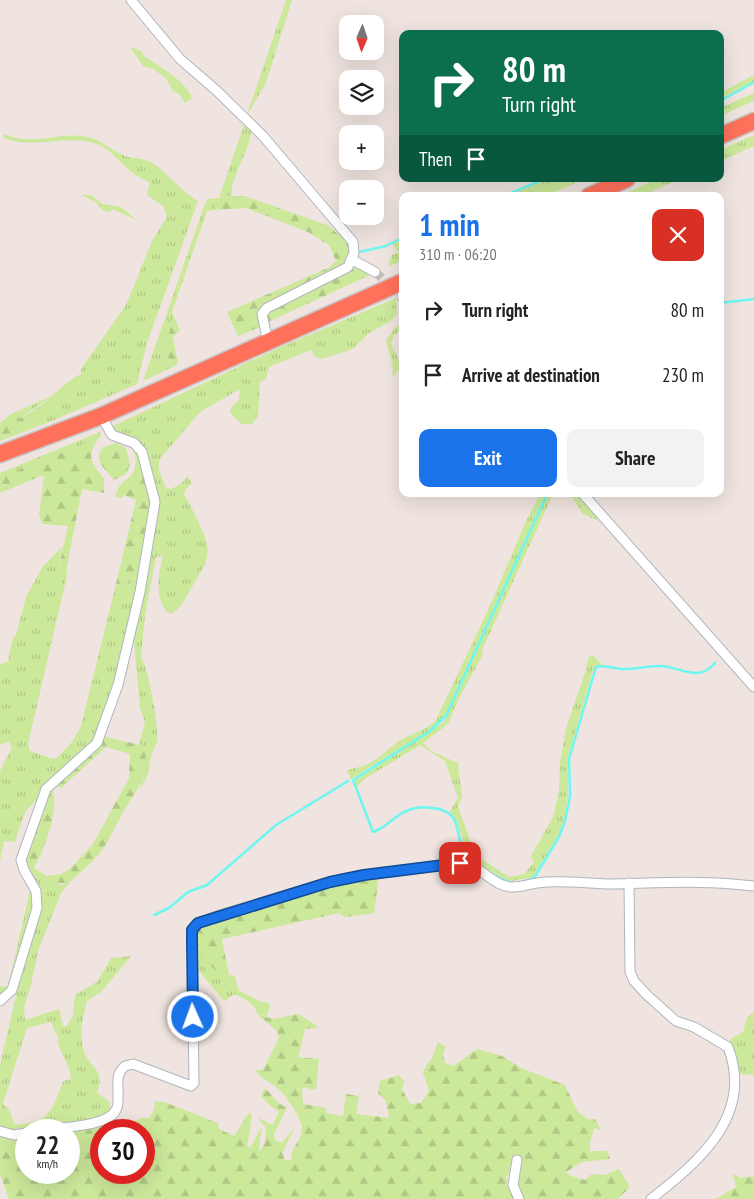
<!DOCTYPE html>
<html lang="en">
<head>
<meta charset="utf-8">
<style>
  body { margin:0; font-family:"PT Sans Narrow",sans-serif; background:#f2f2f2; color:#222; height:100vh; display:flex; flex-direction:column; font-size:19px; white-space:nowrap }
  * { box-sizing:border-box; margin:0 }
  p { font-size:16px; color:#767676 }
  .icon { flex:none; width:28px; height:28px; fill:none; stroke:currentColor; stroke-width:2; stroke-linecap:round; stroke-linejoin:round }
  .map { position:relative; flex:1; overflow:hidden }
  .drawer { position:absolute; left:399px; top:192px; width:325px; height:305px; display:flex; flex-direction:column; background:#fff; border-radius:10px; box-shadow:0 5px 20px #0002 }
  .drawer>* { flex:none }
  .top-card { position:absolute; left:399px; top:30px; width:325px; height:152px; border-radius:10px; box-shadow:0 5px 20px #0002; background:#0b6e4f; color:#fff; overflow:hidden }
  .needle { width:32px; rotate:182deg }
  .buttons { position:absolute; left:339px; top:15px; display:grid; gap:10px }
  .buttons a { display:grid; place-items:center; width:45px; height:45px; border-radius:10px; background:#fff; box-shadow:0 5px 20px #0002; font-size:25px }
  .speed { position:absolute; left:15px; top:1119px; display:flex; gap:10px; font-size:25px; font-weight:700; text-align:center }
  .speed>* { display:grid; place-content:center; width:65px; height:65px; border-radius:50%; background:#fff; box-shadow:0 5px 20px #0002; line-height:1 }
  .speed small { font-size:12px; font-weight:400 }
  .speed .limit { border:8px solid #d22; background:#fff; color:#111 }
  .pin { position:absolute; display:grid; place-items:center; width:42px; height:42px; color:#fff; margin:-21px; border-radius:10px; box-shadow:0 2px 8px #0006 }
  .me { position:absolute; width:55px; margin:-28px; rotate:358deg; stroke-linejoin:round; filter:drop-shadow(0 0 4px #0008) }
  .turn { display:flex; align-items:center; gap:18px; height:105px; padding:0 20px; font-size:22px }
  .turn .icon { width:65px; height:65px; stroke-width:2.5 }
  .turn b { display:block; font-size:35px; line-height:42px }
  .then { display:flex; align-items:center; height:48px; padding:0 20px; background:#0003; gap:10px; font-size:19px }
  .round { display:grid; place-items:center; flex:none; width:52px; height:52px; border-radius:10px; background:#f2f2f2 }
  .headline { display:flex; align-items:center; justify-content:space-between; height:85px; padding:0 20px }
  h1 { font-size:30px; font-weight:600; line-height:38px; color:#1a73e8 }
  .cta { display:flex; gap:10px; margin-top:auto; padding:10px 20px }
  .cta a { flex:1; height:58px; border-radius:10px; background:#1a73e8; color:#fff; font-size:20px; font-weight:600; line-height:58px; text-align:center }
  .cta a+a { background:#f2f2f2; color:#222 }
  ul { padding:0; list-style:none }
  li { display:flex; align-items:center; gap:15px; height:65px; padding:0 20px }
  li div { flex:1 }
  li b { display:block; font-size:19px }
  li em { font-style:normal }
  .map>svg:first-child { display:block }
  .grass { fill:url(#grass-tufts); fill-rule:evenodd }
  .forest { fill:url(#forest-firs) }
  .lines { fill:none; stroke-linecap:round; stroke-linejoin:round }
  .stream { stroke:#6ef6f1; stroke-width:2.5 }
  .street-tunnel { stroke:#c8bfbb; stroke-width:9; stroke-dasharray:9 4.5; stroke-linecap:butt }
  .street-casing { stroke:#afb6bd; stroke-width:11 }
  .highway-casing { stroke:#c4c4c4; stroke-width:19 }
  .street { stroke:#fff; stroke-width:9 }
  .highway { stroke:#ff715b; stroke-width:16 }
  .route-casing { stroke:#114b97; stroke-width:12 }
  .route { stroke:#1a73e8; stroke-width:9 }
</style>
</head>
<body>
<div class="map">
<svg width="754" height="1199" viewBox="0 0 754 1199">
  <defs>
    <pattern id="grass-tufts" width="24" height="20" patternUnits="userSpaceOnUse" patternTransform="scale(1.25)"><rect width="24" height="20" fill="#cce89a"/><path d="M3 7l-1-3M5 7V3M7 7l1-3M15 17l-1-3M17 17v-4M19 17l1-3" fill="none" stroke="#b0c785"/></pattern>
    <pattern id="forest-firs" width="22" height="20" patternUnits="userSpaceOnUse" patternTransform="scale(1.25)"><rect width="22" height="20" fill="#cce89a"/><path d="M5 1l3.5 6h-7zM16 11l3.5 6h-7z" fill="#b0c785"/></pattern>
  </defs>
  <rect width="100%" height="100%" fill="#efe4df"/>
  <path class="grass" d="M286,0H292L266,83L247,115Z
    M130,47L141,51L144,56C159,66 186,81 192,98L185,103L179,94L173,91L166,78L153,69L143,66Z
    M754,75V81L720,99V93Z
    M754,93V101L720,116V108Z
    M245,122L252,128C250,151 233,171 231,196L219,198L215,210L207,211L172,312L174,316L165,345L171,368L143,381L205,204L208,199L219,198Z
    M4,134C36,148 61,129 91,138C104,142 113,151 125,156C135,159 146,158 154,164C164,171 191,199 198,201L147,343L137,384L52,421L0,441V436C36,423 60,408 85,377L86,374H81V369L126,305L153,239L167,217L163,206L147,195L150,183C144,179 136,176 130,171C119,162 112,150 97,144C66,133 32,151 2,137Z
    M754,135V146L720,161V150Z
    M548,179H584L546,196H507Z
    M657,179H679L642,196H619Z
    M82,195H91L103,204L121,207L137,220L112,209L110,212L103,211L97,203Z
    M402,240V261L390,266L389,261L392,255L399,252L392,244Z
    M396,298L397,314L391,321L369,333L353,349L322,359L315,357L311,350L269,367L266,379L260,382L258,416L252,424H241L230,412L232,406L239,400L240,389L200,412L159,460V471L166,488L172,489L183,482L187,476L192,483L185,490L184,495C190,503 192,510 197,519C214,553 210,558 190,590C185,599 180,610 170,614C153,602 159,572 163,555L156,557L145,615L141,658C148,665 159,728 157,740C157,744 154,747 153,751C147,767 152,775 139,789C145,776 148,760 144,746L139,744L145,722L140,708L133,631L158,499L144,448L137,441L119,434L111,427L274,350Z
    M402,323V330L394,335L391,344L402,366L392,378L393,368L386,340L395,328Z
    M54,395L12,423L0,428V423L11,414Z
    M100,432L101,435L98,439L0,477V473Z
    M540,494H546L445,716L430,730L351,779L347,771C353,767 360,768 366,765C377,760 385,752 395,744C407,734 425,732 436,720L489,608L527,519Z
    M548,494H553L483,648L482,656L459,698L448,724L423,743L431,751L458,763L462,797L458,807L470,840V850L475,855L509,877L524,874L534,862L531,856L553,817L559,792L560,762L567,725L586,670L588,658L593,655L602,665L594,667L568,758V796L564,821L558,836L533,877L512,881L503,879L482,866L468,854L456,820L450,811L458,798L445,761L420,745L363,780L356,788L354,781L444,722Z
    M570,494H581L600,517L596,520L582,513Z
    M62,547L58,570L68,571L28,744L30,751L53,759L57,758L72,742L81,726L115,588H119L132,578L139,581C131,617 123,653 112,689C108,706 104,725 94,739C78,766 49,766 39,800C23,806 20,828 15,842L4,841L0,861V771L12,747L9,742L0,744V664L8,662L12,640L16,635L26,597L43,566Z
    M28,873L61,885L69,883L61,893L38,951L31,985L24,1007L25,1020L59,1009L63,1026H67L73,1015L75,995L97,982L111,958L131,956L101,992L87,1001C83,1017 79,1031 83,1048C88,1069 106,1066 97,1093L109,1101L111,1112L104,1118L16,1133L0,1128V1065L16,996L14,991L39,911ZM51,1022L59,1040L57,1042L70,1071L71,1081L68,1079L63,1082C51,1111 51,1122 15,1125L10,1112L3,1103L27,1028Z
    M31,886C41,910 18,964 11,989L0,996V986L8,987Z
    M194,934L198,940L199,949L225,974L235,976C239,994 237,989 252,997C258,1000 259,1002 267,1002L270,1006L267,1016L257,1014C255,1003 243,998 234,994L225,1001L222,999L195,966Z
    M754,1012V1075L740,1074L727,1044L732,1038L743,1032L747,1017Z"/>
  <path class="forest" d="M232,196H245L327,225L342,237L345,235C371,270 295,286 275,299C269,304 264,319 260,327L238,336L227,312L328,268L336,261L329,245L308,232L246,208L215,210L219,198Z
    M357,267L372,274L268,322L266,316L272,309Z
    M174,316L180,331L173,336L178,364L171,368L165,345Z
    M87,373C66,405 35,424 0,436V428C18,420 40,408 54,394C65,385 73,375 87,373Z
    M98,439C85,459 93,464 104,479V493L82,489L66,571L58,570L68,526L42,524L39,514L44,477L41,476L0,493V477Z
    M116,443L126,448L130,465L126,474L114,480C106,469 91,460 104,447Z
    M133,448L139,451L152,494L139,581L132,578L119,588H115L136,500L124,495L122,498L116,497C117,483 126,482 134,472L136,461Z
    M103,736L144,746C152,775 134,793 121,816C114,828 108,843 100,853C91,864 79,873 69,883H53L28,873L26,858L48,790L53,791C59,812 44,850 34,868L47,876L61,874L71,868L93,844L129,778L130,754L106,747L61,788L53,784Z
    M379,876L374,913L345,917L339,913L222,939L229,974L223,976L202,959L198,940L194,934L202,924L331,884Z
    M257,1014L273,1019L298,1014L316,1025L317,1028L305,1029L298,1057L319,1059L316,1090L302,1087L303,1104L326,1108V1113L343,1116L346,1094L359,1096L356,1114L389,1118L386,1101L378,1093L380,1081L399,1075L404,1081L402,1089L410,1104L421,1103L429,1090L423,1073L424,1069L432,1058L438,1042L446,1047L443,1054L445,1063L454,1066L477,1049L502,1056L521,1068L565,1085L577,1111L587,1119H595L601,1130L594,1128L590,1142V1151H607L610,1159L582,1162L566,1172L571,1176L585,1180L592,1174L605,1175L619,1169L630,1187L618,1199H521L512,1171L506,1177L508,1183H512L516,1199H9L0,1174V1133L26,1135V1172H69V1130L110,1118L113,1123L112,1130H101V1172H144V1130H131L133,1121L139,1120V1118H149L154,1110L155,1101L164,1102L218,1123L219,1129L234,1136C240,1129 245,1116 250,1112L252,1117L247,1146L250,1148L262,1126L259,1149L260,1151L265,1143L266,1128L258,1118L273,1125L279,1111L270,1106L261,1096L264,1089C273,1092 275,1105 287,1107L274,1134L275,1140L282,1143L295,1127L282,1153L285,1160H291C291,1146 302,1141 302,1129C303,1120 284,1092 276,1087C268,1081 261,1079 255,1070H263L279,1038L277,1031Z
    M735,1174L740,1178L754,1176V1199H715L736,1187L733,1175Z"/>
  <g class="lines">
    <path class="stream" d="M720,101L754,82
      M503,196L545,179
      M359,252L386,246L402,238
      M720,303L754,299
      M523,882L534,878L559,837L565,821L570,796L569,759L596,667C604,664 614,669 622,669C635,670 648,665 661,666C681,667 699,683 715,663
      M513,883C498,879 477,867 467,855C452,836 466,811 432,808C425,807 416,807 409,810C395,814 387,828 373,832L353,780L430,731L446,716L547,494
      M154,915L169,908L188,892L207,885L276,825L348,781"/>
    <path class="street-tunnel" d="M375,272L392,287"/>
    <defs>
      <path id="street" d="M131,0L180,59L217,91L263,136L353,242L354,253L348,267L267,308L262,314L268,342
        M351,259L375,272
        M402,296V297
        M583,494L754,687
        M629,883L630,972L634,981L647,995L676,1021L694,1027L728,1047C754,1115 700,1161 651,1199
        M0,1001L12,990L37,908L36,891L24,870L21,860L46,789L97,743L118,685L140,592L155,502L142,452L134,443L112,435L101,416
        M42,1130C59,1127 108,1127 116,1110C119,1105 118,1097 118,1091C118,1080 116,1074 125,1066L133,1064L191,1086L194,1083L192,930L198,923L223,914L330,882L364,875L460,863C481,864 493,888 514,887C522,887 529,884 537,883C561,879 588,884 613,884C661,883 706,880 754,886
        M0,1131L14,1135L26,1133
        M517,1160L513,1185L519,1199"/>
      <path id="highway" d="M720,136L754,121
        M589,196L627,179
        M0,454L101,416L402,282"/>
    </defs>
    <use href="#street" class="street-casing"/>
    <use href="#highway" class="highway-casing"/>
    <use href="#street" class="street"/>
    <use href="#highway" class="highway"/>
  </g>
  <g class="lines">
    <defs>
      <path id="route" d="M193,1017L192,941V930L198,923L330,882L364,875L460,863"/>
    </defs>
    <use href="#route" class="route-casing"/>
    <use href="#route" class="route"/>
  </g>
</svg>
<div class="buttons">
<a><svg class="needle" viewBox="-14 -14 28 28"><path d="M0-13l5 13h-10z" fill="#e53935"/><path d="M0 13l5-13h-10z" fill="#767676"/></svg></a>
<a><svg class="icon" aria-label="layers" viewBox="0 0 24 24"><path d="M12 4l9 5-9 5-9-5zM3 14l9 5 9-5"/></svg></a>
<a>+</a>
<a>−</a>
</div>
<div class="speed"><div>22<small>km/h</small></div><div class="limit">30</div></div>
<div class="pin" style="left:460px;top:863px;background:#d93025"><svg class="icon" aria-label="arrive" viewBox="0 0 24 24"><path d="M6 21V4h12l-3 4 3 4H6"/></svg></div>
<svg class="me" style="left:193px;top:1017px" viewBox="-20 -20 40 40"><circle r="17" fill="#1a73e8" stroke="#fff" stroke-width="3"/><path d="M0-11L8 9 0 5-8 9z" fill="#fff"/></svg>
<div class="top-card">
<div class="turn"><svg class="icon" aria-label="right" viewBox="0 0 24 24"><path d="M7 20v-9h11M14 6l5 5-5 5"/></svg><div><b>80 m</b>Turn right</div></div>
<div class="then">Then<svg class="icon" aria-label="arrive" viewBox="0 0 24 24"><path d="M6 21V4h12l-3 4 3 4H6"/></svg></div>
</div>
<section class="drawer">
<div class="headline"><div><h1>1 min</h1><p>310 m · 06:20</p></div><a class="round" style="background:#d93025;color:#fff"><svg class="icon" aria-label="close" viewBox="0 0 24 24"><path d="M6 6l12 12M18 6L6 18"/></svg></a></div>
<ul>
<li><svg class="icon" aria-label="right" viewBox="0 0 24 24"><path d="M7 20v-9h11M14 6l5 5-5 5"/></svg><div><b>Turn right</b></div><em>80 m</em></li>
<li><svg class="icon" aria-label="arrive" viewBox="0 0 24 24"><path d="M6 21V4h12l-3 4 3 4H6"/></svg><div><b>Arrive at destination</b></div><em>230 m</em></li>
</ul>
<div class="cta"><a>Exit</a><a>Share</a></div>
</section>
</div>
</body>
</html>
